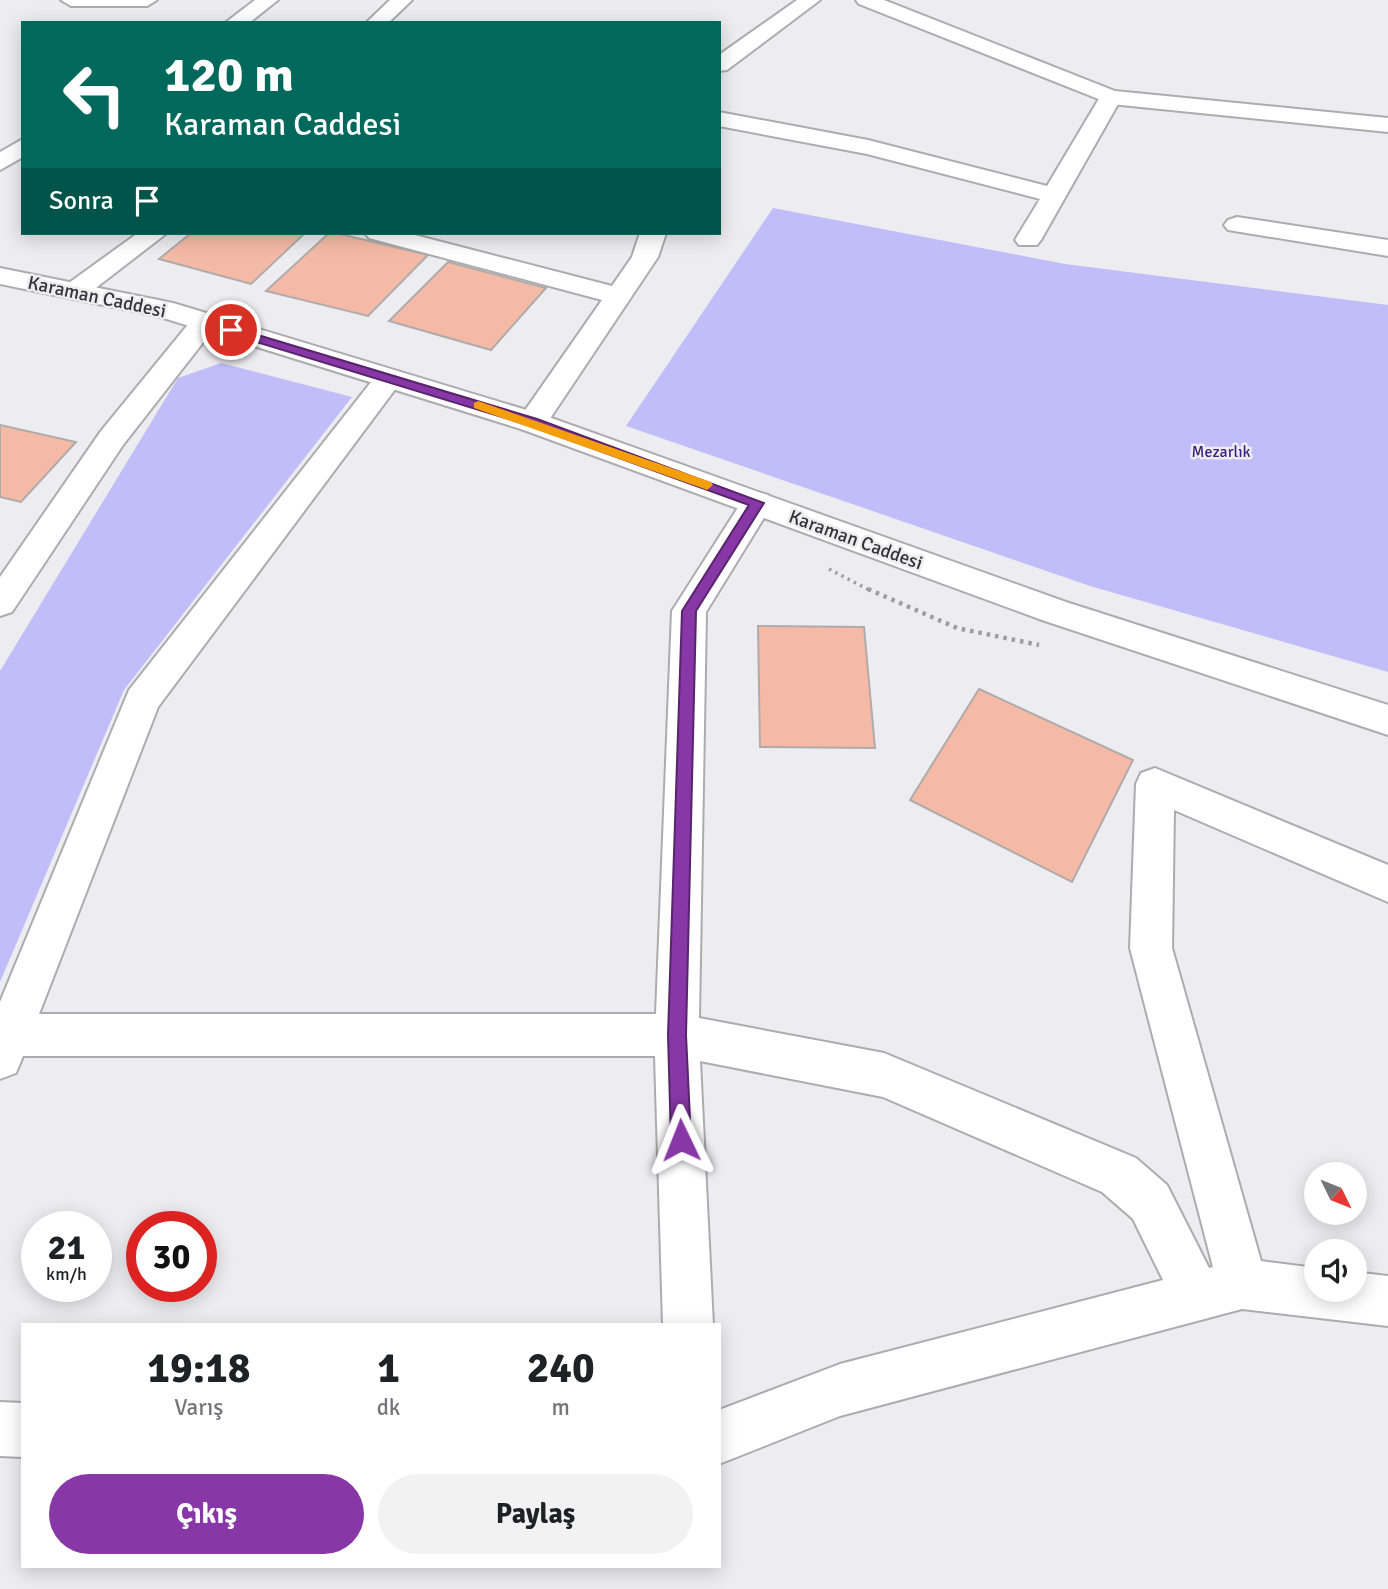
<!DOCTYPE html>
<html lang="tr">
<head>
<meta charset="utf-8">
<style>
  body { margin:0; font-family:Signika,sans-serif; background:#f2f2f2; color:#202124; height:100vh; display:flex; flex-direction:column; font-size:26px; white-space:nowrap }
  * { box-sizing:border-box; margin:0 }
  p { font-size:23px; color:#757577 }
  .icon { flex:none; width:38px; height:38px; fill:none; stroke:currentColor; stroke-width:2; stroke-linecap:round; stroke-linejoin:round }
  .map { position:relative; flex:1; overflow:hidden }
  .panel { position:absolute; left:21px; top:1323px; width:700px; height:245px; display:flex; flex-direction:column; background:#fff; border-radius:0px; box-shadow:0 4px 18px #0003 }
  .panel>* { flex:none }
  .banner { position:absolute; left:21px; top:21px; width:700px; height:214px; border-radius:0px; box-shadow:0 4px 18px #0003; background:#00695c; color:#fff; overflow:hidden }
  .needle { width:46px; rotate:133deg }
  .tools { position:absolute; left:1304px; top:1162px; display:grid; gap:14px }
  .tools a { display:grid; place-items:center; width:63px; height:63px; border-radius:50%; background:#fff; box-shadow:0 4px 18px #0003; font-size:35px }
  .speed { position:absolute; left:21px; top:1211px; display:flex; gap:14px; font-size:35px; font-weight:700; text-align:center }
  .speed>* { display:grid; place-content:center; width:91px; height:91px; border-radius:50%; background:#fff; box-shadow:0 4px 18px #0003; line-height:1 }
  .speed small { font-size:18px; font-weight:400 }
  .speed .limit { border:10px solid #d22; background:#fff; color:#111 }
  .pin { position:absolute; display:grid; place-items:center; width:60px; height:60px; color:#fff; margin:-30px; border:4px solid #fff; border-radius:50%; box-shadow:0 2px 7px #0007 }
  .me { position:absolute; width:77px; margin:-38px; rotate:358deg; stroke-linejoin:round; filter:drop-shadow(0 0 5px #0008) }
  .turn { display:flex; align-items:center; gap:24px; height:147px; padding:0 28px; font-size:32px }
  .turn .icon { width:91px; height:91px; stroke-width:2.5 }
  .turn b { display:block; font-size:49px; line-height:60px }
  .then { display:flex; align-items:center; height:66px; padding:0 28px; background:#0003; gap:14px; font-size:26px }
  .eta { display:flex; justify-content:space-evenly; align-items:center; height:119px; text-align:center }
  .eta b { font-size:42px; font-weight:800; line-height:49px }
  .action { display:flex; gap:14px; margin-top:auto; padding:14px 28px }
  .action a { flex:1; height:80px; border-radius:42px; background:#8737a6; color:#fff; font-size:28px; font-weight:800; line-height:80px; text-align:center }
  .action a+a { background:#f2f2f2; color:#202124 }
  .map>svg:first-child { display:block }
  .green { fill:#c0bdf9 }
  .building { fill:#f5baa6; stroke:#b0abaa; stroke-width:2 }
  .lines { fill:none; stroke-linecap:round; stroke-linejoin:round }
  .street-casing { stroke:#acacaf; stroke-width:4 }
  .secondary-casing { stroke:#acacaf; stroke-width:4 }
  .path-far1 { stroke:#9d9da0; stroke-width:3.5; stroke-dasharray:2.5 4.5; stroke-linecap:butt }
  .path { stroke:#9d9da0; stroke-width:4.5; stroke-dasharray:3.5 5; stroke-linecap:butt }
  .street { fill:#fff; fill-rule:evenodd }
  .secondary { fill:#fff; fill-rule:evenodd }
  .route { fill:#8737a6; stroke:#58246c; stroke-width:2 }
  .slow { fill:#f59e0b }
  .labels { text-anchor:middle; stroke-width:5; stroke-linejoin:round; paint-order:stroke }
  .far-park-label { font-size:16px; fill:#392082; stroke:#ededf1 }
  .street-label { font-size:19px; fill:#353537; stroke:#ededf1 }
</style>
</head>
<body>
<div class="map">
<svg width="1388" height="1589" viewBox="0 0 1388 1589">
  <rect width="100%" height="100%" fill="#ededf1"/>
  <path class="green" d="M773,208L1065,264L1388,305V672L1090,586L626,426Z
    M221,363L352,397L124,690L0,982V671L178,378Z"/>
  <path class="building" d="M191,233H305L251,284L159,259Z
    M329,233H336L428,255L368,316L266,291Z
    M448,262L546,288L491,350L389,321Z
    M0,425L76,442L21,502L0,497Z
    M758,626L864,627L875,748L760,747Z
    M979,689L1133,760L1072,882L910,800Z"/>
  <g class="lines">
    <defs>
      <path id="street" d="M61,0H157L147,6H71Z
        M255,0H278L249,23H225Z
        M390,0H412L388,23H366Z
        M797,0H820L727,70L719,71V55Z
        M1111,90L1122,97L1041,240L1037,245H1019L1015,240L1040,199L867,154L719,126V112L868,140L1047,186L1100,97Z
        M23,139V157L0,170V152Z
        M1237,217L1388,240V256L1228,230L1224,225L1228,220Z
        M138,233H167L84,297H66L62,291L66,285Z
        M365,233H407L612,286L632,257L640,233H666L658,257L543,429L532,432L521,429L517,422L602,300L369,238Z
        M205,314L215,316L219,322L123,445L12,612L0,616V577L101,431L195,316Z
        M389,369L399,372L403,378L399,384L158,707L39,1014H656L672,611L746,495L757,492L768,495L773,503L706,612L699,1018L884,1053L1136,1158L1167,1185L1209,1268L1213,1267L1130,948L1136,784L1141,773L1155,768L1388,865V902L1174,810L1172,948L1261,1261L1316,1268V1290H1354V1272L1388,1276V1326L1242,1309L840,1416L719,1464V1410L840,1364L1163,1280L1133,1219L1102,1192L883,1097L700,1061L713,1325H663L655,1056H23L16,1073L0,1079V1002L129,690L379,372Z
        M0,1402L23,1403V1457L0,1456Z"/>
      <path id="secondary" d="M856,0H884L1115,91L1388,118V132L1111,104L859,4Z
        M0,268L173,303L543,415L1066,602L1388,705V735L1042,620L521,429L157,316L0,284Z"/>
    </defs>
    <use href="#street" class="street-casing"/>
    <use href="#secondary" class="secondary-casing"/>
    <path class="path-far1" d="M829,569L871,591"/>
    <path class="path" d="M868,589L957,628L1039,645"/>
    <use href="#street" class="street"/>
    <use href="#secondary" class="secondary"/>
  </g>
  <path class="route" d="M231,327L537,419L764,503L696,611L686,1035L691,1140L688,1147L681,1150L674,1147L671,1140L668,1035L682,611L749,505L528,425L227,333L225,330Z"/>
  <path class="slow" d="M478,401L711,482L713,485L707,490L702,488L474,408V403Z"/>
  <g class="labels">
    <g class="far-park-label">
      <text x="1221" y="457">Mezarlık</text>
    </g>
    <g class="street-label">
      <text transform="translate(97 296) rotate(12)" y="7">Karaman Caddesi</text>
      <text transform="translate(856 539) rotate(20)" y="7">Karaman Caddesi</text>
    </g>
  </g>
</svg>
<div class="tools">
<a><svg class="needle" viewBox="-14 -14 28 28"><path d="M0-13l5 13h-10z" fill="#e53935"/><path d="M0 13l5-13h-10z" fill="#757577"/></svg></a>
<a><svg class="icon" aria-label="sound" viewBox="0 0 24 24"><path d="M4 9h4l5-4v14l-5-4H4zM17 9q2 3 0 6"/></svg></a>
</div>
<div class="speed"><div>21<small>km/h</small></div><div class="limit">30</div></div>
<div class="pin" style="left:231px;top:330px;background:#d93025"><svg class="icon" aria-label="arrive" viewBox="0 0 24 24"><path d="M6 21V4h12l-3 4 3 4H6"/></svg></div>
<svg class="me" style="left:681px;top:1140px" viewBox="-20 -20 40 40"><path d="M0-17L14 15 0 8-14 15z" fill="#8737a6" stroke="#fff" stroke-width="4"/></svg>
<div class="banner">
<div class="turn"><svg class="icon" aria-label="left" viewBox="0 0 24 24"><path d="M17 20v-9H6M10 6l-5 5 5 5"/></svg><div><b>120 m</b>Karaman Caddesi</div></div>
<div class="then">Sonra<svg class="icon" aria-label="arrive" viewBox="0 0 24 24"><path d="M6 21V4h12l-3 4 3 4H6"/></svg></div>
</div>
<section class="panel">
<div class="eta">
<div><b>19:18</b><p>Varış</p></div>
<div><b>1</b><p>dk</p></div>
<div><b>240</b><p>m</p></div>
</div>
<div class="action"><a>Çıkış</a><a>Paylaş</a></div>
</section>
</div>
</body>
</html>
